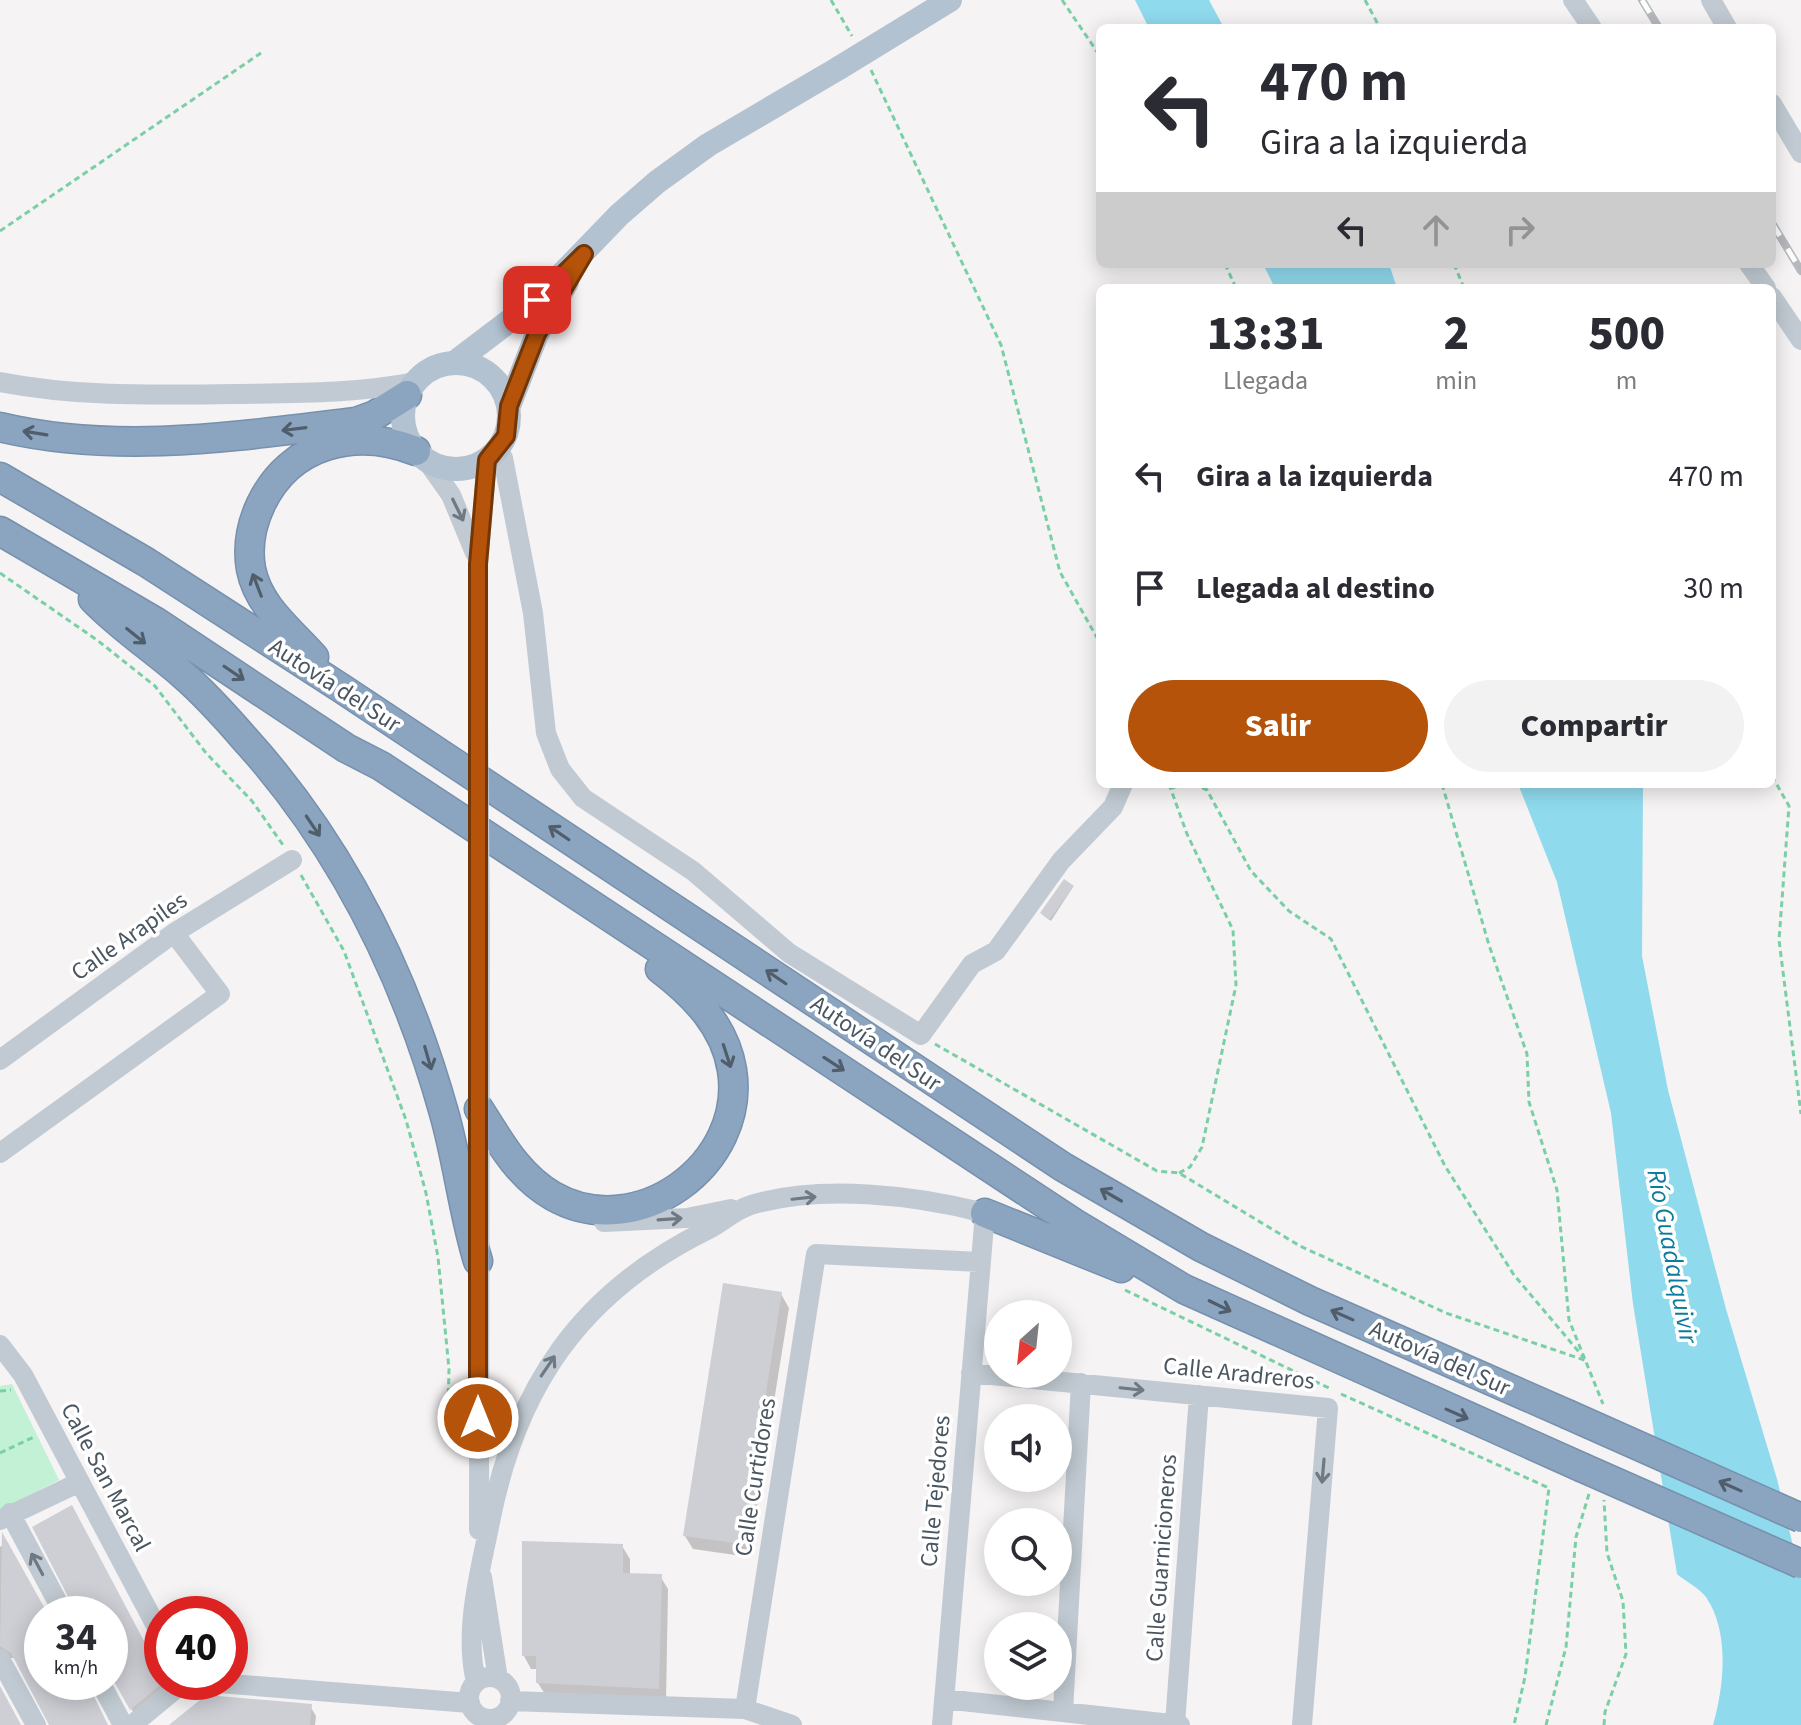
<!DOCTYPE html>
<html lang="es">
<head>
<meta charset="utf-8">
<style>
  body { margin:0; font-family:"Source Sans 3",sans-serif; background:#f2f2f3; color:#2b2b33; height:100vh; display:flex; flex-direction:column; font-size:30px; white-space:nowrap }
  * { box-sizing:border-box; margin:0 }
  p { font-size:26px; color:#7c7c81 }
  .icon { flex:none; width:44px; height:44px; fill:none; stroke:currentColor; stroke-width:2; stroke-linecap:round; stroke-linejoin:round }
  .map { position:relative; flex:1; overflow:hidden }
  .panel { position:absolute; left:1096px; top:284px; width:680px; height:504px; display:flex; flex-direction:column; background:#fff; border-radius:12px; box-shadow:0 4px 20px #0003 }
  .panel>* { flex:none }
  .banner { position:absolute; left:1096px; top:24px; width:680px; height:244px; border-radius:12px; box-shadow:0 4px 20px #0003; background:#fff; color:#2b2b33; overflow:hidden }
  .needle { width:52px; rotate:207deg }
  .fabs { position:absolute; left:984px; top:1300px; display:grid; gap:16px }
  .fabs a { display:grid; place-items:center; width:88px; height:88px; border-radius:50%; background:#fff; box-shadow:0 4px 20px #0003; font-size:40px }
  .speed { position:absolute; left:24px; top:1596px; display:flex; gap:16px; font-size:40px; font-weight:700; text-align:center }
  .speed>* { display:grid; place-content:center; width:104px; height:104px; border-radius:50%; background:#fff; box-shadow:0 4px 20px #0003; line-height:1 }
  .speed small { font-size:20px; font-weight:400 }
  .speed .limit { border:12px solid #d22; background:#fff; color:#111 }
  .pin { position:absolute; display:grid; place-items:center; width:68px; height:68px; color:#fff; margin:-34px; border-radius:16px; box-shadow:0 4px 12px #0006 }
  .me { position:absolute; width:88px; margin:-44px; rotate:0deg; stroke-linejoin:round; filter:drop-shadow(0 0 6px #0008) }
  .turn { display:flex; align-items:center; gap:28px; height:168px; padding:0 32px; font-size:36px }
  .turn .icon { width:104px; height:104px; stroke-width:2.5 }
  .turn b { display:block; font-size:56px; line-height:68px }
  .lanes { display:flex; align-items:center; height:76px; padding:0 32px; background:#0003; justify-content:center; gap:40px; direction:ltr }
  .lanes .off { opacity:.35 }
  .eta { display:flex; justify-content:space-evenly; align-items:center; height:136px; text-align:center }
  .eta b { font-size:48px; font-weight:800; line-height:56px }
  .cta { display:flex; gap:16px; margin-top:auto; padding:16px 32px }
  .cta a { flex:1; height:92px; border-radius:48px; background:#b45309; color:#fff; font-size:32px; font-weight:800; line-height:92px; text-align:center }
  .cta a+a { background:#f2f2f3; color:#2b2b33 }
  ul { padding:0; list-style:none }
  li { display:flex; align-items:center; gap:24px; height:112px; padding:0 32px }
  li div { flex:1 }
  li b { display:block; font-size:30px }
  li em { font-style:normal }
  .map>svg:first-child { display:block }
  .green { fill:#c3f1d5 }
  .water { fill:#90daee }
  .shadow { fill:#0003 }
  .building { fill:#cdcfd5 }
  .lines { fill:none; stroke-linecap:round; stroke-linejoin:round }
  .highway-casing { stroke:#7690ad; stroke-width:31 }
  .path { stroke:#7ad0a6; stroke-width:3; stroke-dasharray:6 4; stroke-linecap:butt }
  .minor { stroke:#c1cad2; stroke-width:20 }
  .major { stroke:#b3c2d1; stroke-width:24 }
  .highway { stroke:#8ba5c1; stroke-width:28 }
  .rail-casing { stroke:#b5b8bd; stroke-width:8 }
  .rail { stroke:#fff; stroke-width:5; stroke-dasharray:15; stroke-linecap:butt }
  .highway-bridge-casing { stroke:#7690ad; stroke-width:31; stroke-linecap:butt }
  .minor-bridge { stroke:#c1cad2; stroke-width:20 }
  .major-bridge { stroke:#b3c2d1; stroke-width:24 }
  .highway-bridge { stroke:#8ba5c1; stroke-width:28 }
  .oneway { stroke:#505e6b }
  .oneway2 { stroke:#6e7983 }
  .route-casing { stroke:#753606; stroke-width:20 }
  .route { stroke:#b45309; stroke-width:14 }
  .labels { text-anchor:middle; stroke-width:7; stroke-linejoin:round; paint-order:stroke }
  .street-label { font-size:24px; fill:#4a5661; stroke:#fff }
  .water-label { font-size:26px; font-style:italic; fill:#0c7c9b; stroke:#fff }
</style>
</head>
<body>
<div class="map">
<svg width="1801" height="1725" viewBox="0 0 1801 1725">
  <rect width="100%" height="100%" fill="#f5f3f3"/>
  <path class="green" d="M12,1384L59,1480L0,1510V1386Z"/>
  <path class="water" d="M1135,0H1209L1224,28H1149Z
    M1263,264H1389L1397,288H1275Z
    M1518,784H1643L1642,956L1668,1090L1726,1309L1777,1479L1801,1579V1725H1713C1724,1687 1730,1632 1706,1597C1699,1588 1685,1581 1677,1574L1633,1304L1611,1113L1557,882Z"/>
  <path class="shadow" d="M1073,887L1051,921L1043,915Z
    M781,1294L789,1308L749,1557L693,1549L685,1536Z
    M71,1508L170,1692L137,1719L118,1685L110,1680V1614H77Z
    M6,1543L46,1614H42V1682H98L94,1687L93,1700L107,1725H50L15,1658H0V1547Z
    M622,1546L630,1559V1575L660,1576L668,1589L666,1702L546,1696L538,1683V1669H531L524,1656Z
    M310,1706L316,1716L315,1725H172Z"/>
  <path class="building" d="M1064,879L1074,886L1049,920L1040,913Z
    M723,1283L782,1292L742,1544L683,1536Z
    M72,1505L162,1675L164,1682L130,1710L110,1674V1614H77L32,1527Z
    M2,1532L48,1614H42V1682H87L108,1725H49L11,1653L0,1646Z
    M522,1541L623,1544V1573L662,1574L659,1689L536,1683V1656H522Z
    M0,1686L21,1725H0Z
    M206,1695L312,1704L310,1725H169Z"/>
  <g class="lines">
    <defs>
      <path id="highway" d="M0,427C118,455 238,436 356,422L375,415L407,395
        M0,477L146,562L341,688L1063,1167L1201,1247L1310,1301L1567,1414
        M0,531L156,622L346,748L381,766L1074,1223L1184,1289L1581,1467
        M93,599C119,626 152,648 181,673C203,692 225,716 244,738C342,846 405,974 444,1113C458,1162 463,1212 478,1261
        M314,657C290,630 258,606 251,569C247,546 251,525 261,504C290,443 356,427 416,451
        M479,1109C500,1142 518,1176 553,1196C637,1244 747,1164 732,1070C725,1026 694,995 660,969
        M985,1213L1121,1268"/>
    </defs>
    <use href="#highway" class="highway-casing"/>
    <path class="path" d="M831,0L852,36
      M1062,0L1100,56
      M1365,0L1380,28
      M871,70L1001,345L1060,572L1100,643
      M0,231L261,53
      M1225,264L1236,288
      M1454,264L1464,288
      M0,573L97,640L155,686L206,753L252,801L283,845
      M1772,776L1789,806L1779,940L1801,1114
      M1169,784L1187,834L1233,930L1236,985L1202,1147L1190,1167L1179,1173
      M1193,784L1207,790L1251,871L1289,911L1331,939L1445,1166L1514,1275L1584,1358
      M1442,784L1489,945L1527,1054L1529,1102L1557,1190L1569,1320L1603,1404
      M1172,788L1184,784
      M301,875L344,951L406,1120L426,1193L438,1257L449,1369L448,1410L459,1439
      M935,1044L1157,1171L1179,1173L1300,1246L1446,1313L1587,1361
      M1125,1290L1331,1389
      M0,1391L11,1390
      M1341,1394L1549,1488L1525,1677L1514,1725
      M0,1453L36,1436
      M1546,1725L1566,1647L1576,1537L1589,1494
      M1604,1725L1605,1712L1626,1654L1623,1601L1607,1553L1604,1500"/>
    <path class="minor" d="M1573,0L1592,28
      M1711,0L1727,28
      M1772,104L1801,153
      M1749,264L1766,288
      M1772,297L1801,340
      M0,382C77,397 153,395 232,394C294,393 354,394 415,382
      M498,450L503,458L533,613L546,733L560,769L583,798L693,871L789,953L921,1035L972,964L996,951L1061,861L1113,807L1123,784
      M427,461L451,495L475,553
      M478,713V564L487,460
      M0,1060L174,933L292,860
      M0,1153L220,994L174,933
      M604,1222L687,1218L731,1209
      M0,1345L23,1375L162,1637
      M971,1373L1328,1408L1302,1725
      M10,1513L64,1614
      M0,1520L80,1482
      M479,1530L480,922
      M482,1577L498,1679
      M0,1659L36,1725
      M469 1698a21 21 0 1 1 42 0a21 21 0 1 1-42 0Z
      M100,1682L123,1725
      M205,1682L470,1703
      M476,1682C464,1632 479,1576 489,1527C515,1388 580,1292 709,1229C722,1222 737,1209 751,1205C821,1184 915,1195 985,1213L942,1725
      M944,1699L1180,1725
      M510,1701L745,1709L792,1725
      M745,1709L816,1254L980,1262
      M1063,1712L1081,1383
      M1175,1724L1199,1395
      M132,1725L184,1682"/>
    <path class="major" d="M403 416a53 53 0 1 1 106 0a53 53 0 1 1-106 0Z
      M454,363L537,300L619,215L657,182L708,145L839,68
      M509,406L537,334L567,282"/>
    <use href="#highway" class="highway"/>
    <defs>
      <path id="rail" d="M1642,0L1659,28
        M1772,223L1801,271"/>
    </defs>
    <use href="#rail" class="rail-casing"/>
    <use href="#rail" class="rail"/>
    <defs>
      <path id="highway-bridge" d="M1567,1414L1801,1518
        M1581,1467L1801,1564"/>
    </defs>
    <use href="#highway-bridge" class="highway-bridge-casing"/>
    <path class="minor-bridge" d="M478,713L480,922"/>
    <path class="major-bridge" d="M839,68L950,0"/>
    <use href="#highway-bridge" class="highway-bridge"/>
  </g>
  <defs><path id="oneway-shaft" d="M-6 0H5M1.5-3L5.5 0L1.5 3" fill="none" stroke-width="1.6" stroke-linecap="round" stroke-linejoin="round" transform="scale(2)"/></defs>
  <g class="oneway">
    <use href="#oneway-shaft" transform="translate(294 429) rotate(173)"/>
    <use href="#oneway-shaft" transform="translate(35 433) rotate(-171)"/>
    <use href="#oneway-shaft" transform="translate(257 585) rotate(-111)"/>
    <use href="#oneway-shaft" transform="translate(136 636) rotate(39)"/>
    <use href="#oneway-shaft" transform="translate(234 673) rotate(34)"/>
    <use href="#oneway-shaft" transform="translate(313 826) rotate(56)"/>
    <use href="#oneway-shaft" transform="translate(559 833) rotate(-146)"/>
    <use href="#oneway-shaft" transform="translate(776 977) rotate(-146)"/>
    <use href="#oneway-shaft" transform="translate(727 1056) rotate(72)"/>
    <use href="#oneway-shaft" transform="translate(428 1058) rotate(74)"/>
    <use href="#oneway-shaft" transform="translate(834 1064) rotate(33)"/>
    <use href="#oneway-shaft" transform="translate(1111 1195) rotate(-150)"/>
    <use href="#oneway-shaft" transform="translate(1220 1306) rotate(26)"/>
    <use href="#oneway-shaft" transform="translate(1342 1315) rotate(-156)"/>
    <use href="#oneway-shaft" transform="translate(1457 1414) rotate(24)"/>
    <use href="#oneway-shaft" transform="translate(1730 1486) rotate(-156)"/>
  </g>
  <g class="oneway2">
    <use href="#oneway-shaft" transform="translate(458 510) rotate(64)"/>
    <use href="#oneway-shaft" transform="translate(804 1198) rotate(-6)"/>
    <use href="#oneway-shaft" transform="translate(670 1219) rotate(-4)"/>
    <use href="#oneway-shaft" transform="translate(548 1366) rotate(-56)"/>
    <use href="#oneway-shaft" transform="translate(1132 1389) rotate(6)"/>
    <use href="#oneway-shaft" transform="translate(1323 1471) rotate(95)"/>
    <use href="#oneway-shaft" transform="translate(37 1564) rotate(-118)"/>
  </g>
  <g class="lines">
    <defs>
      <path id="route" d="M478,1418V564L487,460L506,436L509,406L537,334L584,254L537,300"/>
    </defs>
    <use href="#route" class="route-casing"/>
    <use href="#route" class="route"/>
  </g>
  <g class="labels">
    <g class="street-label">
      <text transform="translate(335 685) rotate(33)" y="8">Autovía del Sur</text>
      <text transform="translate(129 936) rotate(-35)" y="8">Calle Arapiles</text>
      <text transform="translate(876 1043) rotate(34)" y="8">Autovía del Sur</text>
      <text transform="translate(1440 1358) rotate(24)" y="8">Autovía del Sur</text>
      <text transform="translate(1239 1373) rotate(6)" y="8">Calle Aradreros</text>
      <text transform="translate(106 1477) rotate(62)" y="8">Calle San Marcal</text>
      <text transform="translate(755 1477) rotate(-81)" y="8">Calle Curtidores</text>
      <text transform="translate(935 1491) rotate(-85)" y="8">Calle Tejedores</text>
      <text transform="translate(1161 1558) rotate(-86)" y="8">Calle Guarnicioneros</text>
    </g>
    <g class="water-label">
      <text transform="translate(1673 1256) rotate(79)" y="9">Río Guadalquivir</text>
    </g>
  </g>
</svg>
<div class="fabs">
<a><svg class="needle" viewBox="-14 -14 28 28"><path d="M0-13l5 13h-10z" fill="#e53935"/><path d="M0 13l5-13h-10z" fill="#7c7c81"/></svg></a>
<a><svg class="icon" aria-label="sound" viewBox="0 0 24 24"><path d="M4 9h4l5-4v14l-5-4H4zM17 9q2 3 0 6"/></svg></a>
<a><svg class="icon" aria-label="search" viewBox="0 0 24 24"><circle cx="10" cy="10" r="6"/><path d="M15 15l6 6"/></svg></a>
<a><svg class="icon" aria-label="layers" viewBox="0 0 24 24"><path d="M12 4l9 5-9 5-9-5zM3 14l9 5 9-5"/></svg></a>
</div>
<div class="speed"><div>34<small>km/h</small></div><div class="limit">40</div></div>
<div class="pin" style="left:537px;top:300px;background:#d93025"><svg class="icon" aria-label="arrive" viewBox="0 0 24 24"><path d="M6 21V4h12l-3 4 3 4H6"/></svg></div>
<svg class="me" style="left:478px;top:1418px" viewBox="-20 -20 40 40"><circle r="17" fill="#b45309" stroke="#fff" stroke-width="3"/><path d="M0-11L8 9 0 5-8 9z" fill="#fff"/></svg>
<div class="banner">
<div class="turn"><svg class="icon" aria-label="left" viewBox="0 0 24 24"><path d="M17 20v-9H6M10 6l-5 5 5 5"/></svg><div><b>470 m</b>Gira a la izquierda</div></div>
<div class="lanes"><svg class="icon" aria-label="left" viewBox="0 0 24 24"><path d="M17 20v-9H6M10 6l-5 5 5 5"/></svg><svg class="icon off" aria-label="ahead" viewBox="0 0 24 24"><path d="M12 20V5M6 11l6-6 6 6"/></svg><svg class="icon off" aria-label="right" viewBox="0 0 24 24"><path d="M7 20v-9h11M14 6l5 5-5 5"/></svg></div>
</div>
<section class="panel">
<div class="eta">
<div><b>13:31</b><p>Llegada</p></div>
<div><b>2</b><p>min</p></div>
<div><b>500</b><p>m</p></div>
</div>
<ul>
<li><svg class="icon" aria-label="left" viewBox="0 0 24 24"><path d="M17 20v-9H6M10 6l-5 5 5 5"/></svg><div><b>Gira a la izquierda</b></div><em>470 m</em></li>
<li><svg class="icon" aria-label="arrive" viewBox="0 0 24 24"><path d="M6 21V4h12l-3 4 3 4H6"/></svg><div><b>Llegada al destino</b></div><em>30 m</em></li>
</ul>
<div class="cta"><a>Salir</a><a>Compartir</a></div>
</section>
</div>
</body>
</html>
